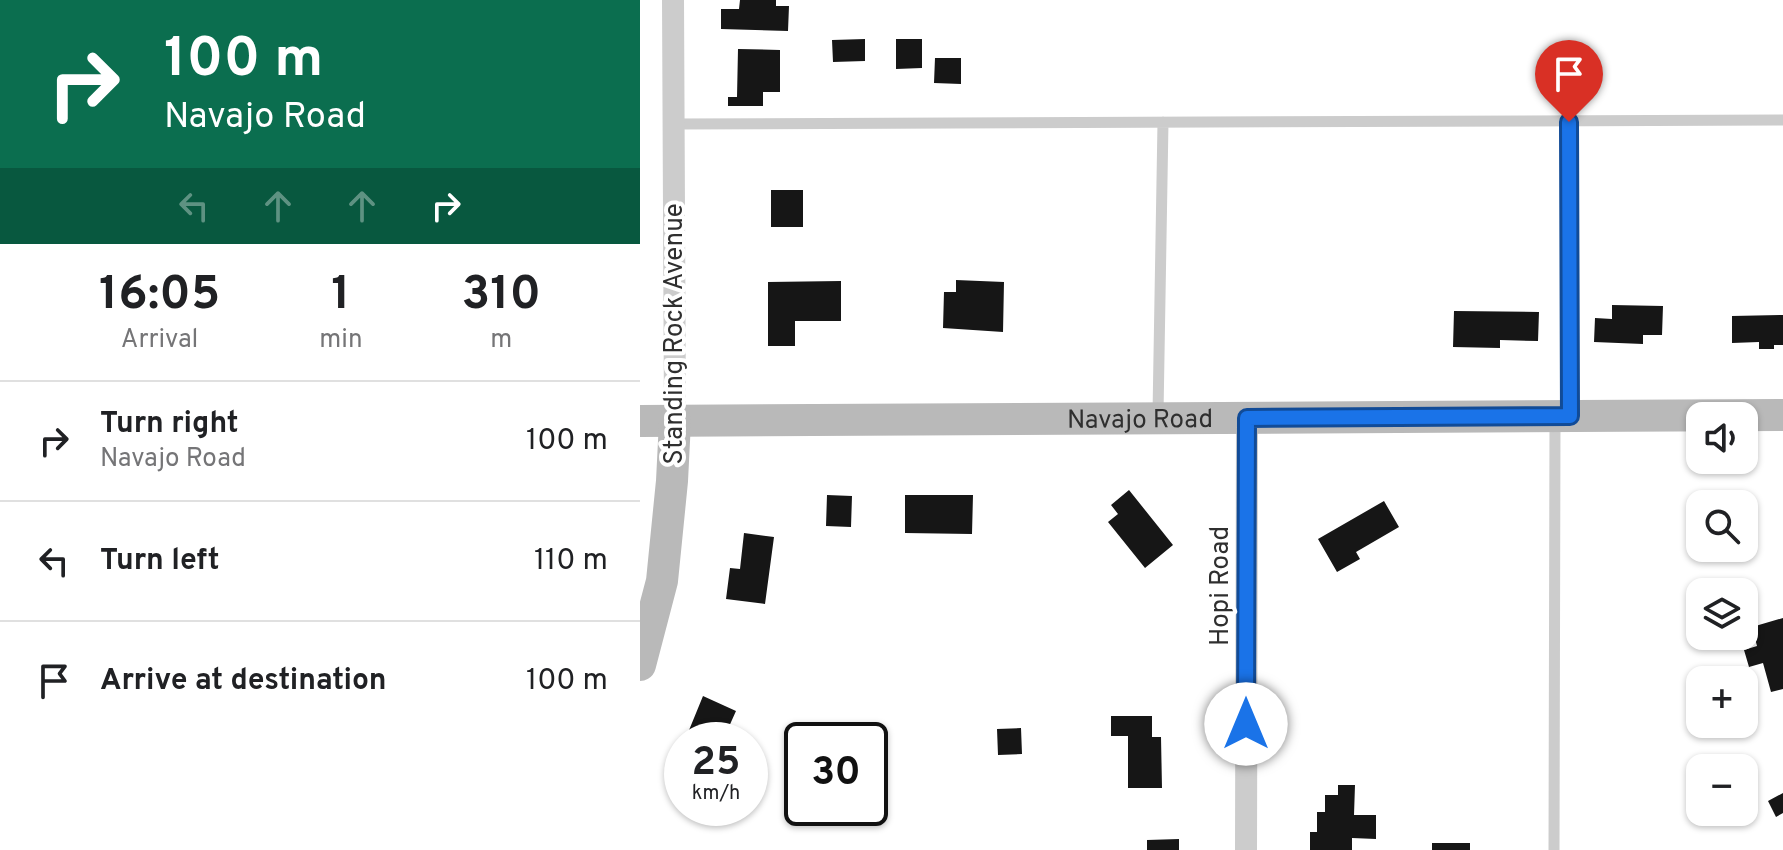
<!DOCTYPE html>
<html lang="en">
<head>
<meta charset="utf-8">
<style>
  body { margin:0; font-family:Overpass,sans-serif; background:#f2f2f2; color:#202124; height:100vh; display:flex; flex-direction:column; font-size:30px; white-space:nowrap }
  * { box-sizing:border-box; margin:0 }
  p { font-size:26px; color:#757577 }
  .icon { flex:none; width:44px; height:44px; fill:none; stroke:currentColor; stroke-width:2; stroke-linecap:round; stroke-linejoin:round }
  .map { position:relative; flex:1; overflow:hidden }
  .panel { display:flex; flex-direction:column; background:#fff; width:640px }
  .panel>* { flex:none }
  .guide { background:#0b6e4f; color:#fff; overflow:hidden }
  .buttons { position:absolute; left:1046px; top:402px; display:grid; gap:16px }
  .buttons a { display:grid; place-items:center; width:72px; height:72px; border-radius:16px; background:#fff; box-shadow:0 2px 6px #0004; font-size:40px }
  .speed { position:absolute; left:24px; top:722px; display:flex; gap:16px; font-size:40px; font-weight:700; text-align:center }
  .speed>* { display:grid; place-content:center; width:104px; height:104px; border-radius:50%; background:#fff; box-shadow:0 2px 6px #0004; line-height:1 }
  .speed small { font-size:20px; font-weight:400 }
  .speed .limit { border:4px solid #111; border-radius:12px; background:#fff; color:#111 }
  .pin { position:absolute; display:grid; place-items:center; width:68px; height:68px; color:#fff; margin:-82px -34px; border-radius:50% 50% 50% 0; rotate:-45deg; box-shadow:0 0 8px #0007 }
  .pin .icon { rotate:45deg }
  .me { position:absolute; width:88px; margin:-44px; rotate:0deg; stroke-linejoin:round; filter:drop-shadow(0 0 6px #0008) }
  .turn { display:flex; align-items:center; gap:28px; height:168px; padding:0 32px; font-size:36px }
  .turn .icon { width:104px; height:104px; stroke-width:2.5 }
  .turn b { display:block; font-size:56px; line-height:68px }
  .lanes { display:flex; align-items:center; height:76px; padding:0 32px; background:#0003; justify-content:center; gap:40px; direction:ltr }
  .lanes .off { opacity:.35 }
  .eta { display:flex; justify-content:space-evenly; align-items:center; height:136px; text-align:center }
  .eta b { font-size:48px; font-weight:700; line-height:56px }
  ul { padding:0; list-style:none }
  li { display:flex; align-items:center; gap:24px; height:120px; padding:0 32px; border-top:2px solid #e0e0e0 }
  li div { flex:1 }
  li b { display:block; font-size:30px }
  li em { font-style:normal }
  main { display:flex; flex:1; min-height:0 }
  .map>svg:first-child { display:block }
  .building { fill:#161616 }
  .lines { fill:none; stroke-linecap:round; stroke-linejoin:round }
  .lane { stroke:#ccc; stroke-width:11 }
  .street { stroke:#ccc; stroke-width:22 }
  .secondary { stroke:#b9b9b9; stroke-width:32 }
  .route-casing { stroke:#114b97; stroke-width:20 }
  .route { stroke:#1a73e8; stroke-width:14 }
  .labels { text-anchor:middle; stroke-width:8; stroke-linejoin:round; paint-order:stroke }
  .street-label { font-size:26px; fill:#2f2f2f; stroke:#fff }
</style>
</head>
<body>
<main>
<section class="panel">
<div class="guide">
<div class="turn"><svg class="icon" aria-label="right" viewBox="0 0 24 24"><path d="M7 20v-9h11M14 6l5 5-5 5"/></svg><div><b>100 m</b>Navajo Road</div></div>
<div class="lanes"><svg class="icon off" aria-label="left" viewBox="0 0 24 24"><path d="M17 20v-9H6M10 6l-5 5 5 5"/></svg><svg class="icon off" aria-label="ahead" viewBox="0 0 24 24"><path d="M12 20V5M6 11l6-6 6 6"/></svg><svg class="icon off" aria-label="ahead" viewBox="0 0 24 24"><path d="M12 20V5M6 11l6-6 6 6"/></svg><svg class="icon" aria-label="right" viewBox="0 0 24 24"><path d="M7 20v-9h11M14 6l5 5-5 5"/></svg></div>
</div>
<div class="eta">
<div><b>16:05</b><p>Arrival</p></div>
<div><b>1</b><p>min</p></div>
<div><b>310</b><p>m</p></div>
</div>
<ul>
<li><svg class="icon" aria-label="right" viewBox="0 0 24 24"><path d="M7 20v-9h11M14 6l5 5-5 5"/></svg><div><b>Turn right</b><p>Navajo Road</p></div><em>100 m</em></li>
<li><svg class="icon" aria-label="left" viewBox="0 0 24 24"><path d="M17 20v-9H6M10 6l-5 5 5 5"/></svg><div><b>Turn left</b></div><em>110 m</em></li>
<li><svg class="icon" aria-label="arrive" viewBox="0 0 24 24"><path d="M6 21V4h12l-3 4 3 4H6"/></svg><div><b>Arrive at destination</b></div><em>100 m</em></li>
</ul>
</section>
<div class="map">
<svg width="1143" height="850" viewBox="0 0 1143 850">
  <rect width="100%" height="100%" fill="#fff"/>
  <path class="building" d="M100,0H136V6H149L148,31L81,29V9H99Z
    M225,39V61L193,62L192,40Z
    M256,39H282V68L256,69Z
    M98,49L140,50V92H123V106H88V97H97Z
    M295,58H321V84L294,83Z
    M131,190H163V227H131Z
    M316,280L364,282L363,332L303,328L304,292H316Z
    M201,281V321H155V346H128V282Z
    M972,305L1023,306L1022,335H1003V344L954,342L955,318L972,319Z
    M814,311L899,312L898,341L860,340V348L813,347Z
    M1143,315V345H1134V349H1119V342L1092,343V316Z
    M489,490L533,545L505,568L468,522L478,514L471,505Z
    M187,495L212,496L211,527L186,526Z
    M265,495H333L332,534L265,533Z
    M744,501L759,527L716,552L720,559L697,572L678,539Z
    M104,533L134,537L125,604L86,599L90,568L100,569Z
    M1143,618V689L1131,692L1123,663L1109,667L1104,650L1117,646L1112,627Z
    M63,696L96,711L83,740H45Z
    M471,716H512V737H521L522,788H488V736H471Z
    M381,728L382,754L358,755L357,729Z
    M698,785H715L714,815H736V839L712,838V850H670V832H677V812H685V795H698Z
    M1143,793V813L1136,817L1128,801Z
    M539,839V850H507V840Z
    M792,843H830V850H792Z"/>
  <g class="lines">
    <path class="lane" d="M929,122L930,412
      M34,124L1143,120
      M518,414L523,122
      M914,850L915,419"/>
    <path class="street" d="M33,0L35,421
      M606,850L607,418"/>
    <g class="secondary">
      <path id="s1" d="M0,421L1143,415"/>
      <path d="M0,665L22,581L32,481L35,421"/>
    </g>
  </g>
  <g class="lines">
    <defs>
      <path id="route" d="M606,724L607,418L930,416L929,122"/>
    </defs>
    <use href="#route" class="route-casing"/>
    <use href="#route" class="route"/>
  </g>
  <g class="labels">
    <g class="street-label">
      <text transform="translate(33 334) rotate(-90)" y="9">Standing Rock Avenue</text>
      <text dy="9" stroke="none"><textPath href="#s1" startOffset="500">Navajo Road</textPath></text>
      <text transform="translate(579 586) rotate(-90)" y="9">Hopi Road</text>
    </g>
  </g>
</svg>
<div class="buttons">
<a><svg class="icon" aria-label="sound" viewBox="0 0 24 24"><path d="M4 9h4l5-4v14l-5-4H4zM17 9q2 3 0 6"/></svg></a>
<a><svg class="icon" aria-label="search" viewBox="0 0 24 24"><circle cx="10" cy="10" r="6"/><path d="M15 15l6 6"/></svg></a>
<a><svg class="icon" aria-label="layers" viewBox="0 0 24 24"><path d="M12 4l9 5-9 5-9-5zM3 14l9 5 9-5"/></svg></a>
<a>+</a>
<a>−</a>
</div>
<div class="speed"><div>25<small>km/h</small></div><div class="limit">30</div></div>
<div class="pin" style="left:929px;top:122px;background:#d93025"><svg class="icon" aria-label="arrive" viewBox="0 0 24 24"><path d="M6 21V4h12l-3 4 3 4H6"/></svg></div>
<svg class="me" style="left:606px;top:724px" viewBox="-20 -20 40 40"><circle r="19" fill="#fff"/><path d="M0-13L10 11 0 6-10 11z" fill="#1a73e8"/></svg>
</div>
</main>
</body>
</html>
